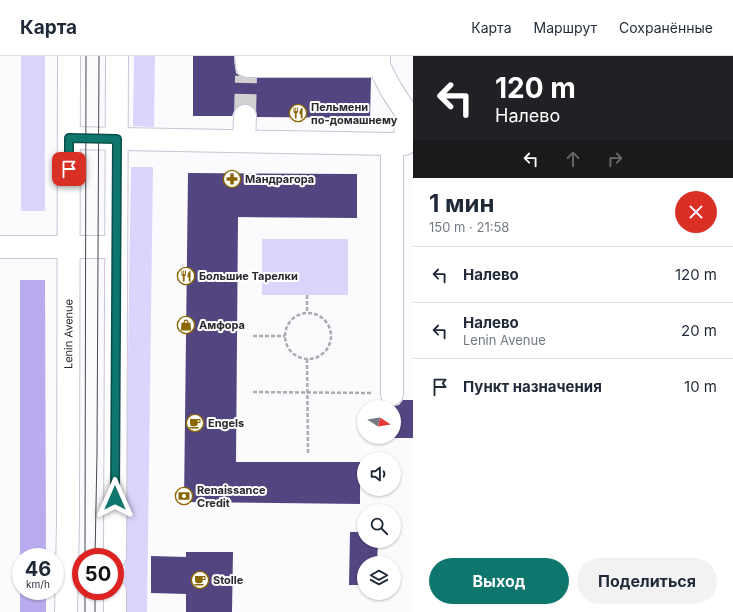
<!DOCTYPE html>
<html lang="ru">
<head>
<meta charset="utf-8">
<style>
  body { margin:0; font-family:Inter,sans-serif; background:#f2f2f3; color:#1f2937; height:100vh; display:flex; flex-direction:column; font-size:15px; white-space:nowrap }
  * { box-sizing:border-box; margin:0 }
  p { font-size:13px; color:#747a83 }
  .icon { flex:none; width:22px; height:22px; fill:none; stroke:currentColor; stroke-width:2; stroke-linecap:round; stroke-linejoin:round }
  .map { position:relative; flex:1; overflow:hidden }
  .sheet { display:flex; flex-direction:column; background:#fff; width:320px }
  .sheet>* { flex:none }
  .guide { background:#202124; color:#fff; overflow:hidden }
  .needle { width:26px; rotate:102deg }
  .tools { position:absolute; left:357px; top:344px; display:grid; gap:8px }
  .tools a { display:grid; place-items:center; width:44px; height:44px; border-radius:50%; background:#fff; box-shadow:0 1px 3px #0004; font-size:20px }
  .speed { position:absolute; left:12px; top:492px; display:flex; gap:8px; font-size:20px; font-weight:700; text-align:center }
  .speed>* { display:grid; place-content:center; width:52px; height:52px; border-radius:50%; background:#fff; box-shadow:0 1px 3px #0004; line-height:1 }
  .speed small { font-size:10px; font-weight:400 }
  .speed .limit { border:6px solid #d22; background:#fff; color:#111 }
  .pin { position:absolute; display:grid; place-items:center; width:34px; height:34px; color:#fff; margin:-17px; border-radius:8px; box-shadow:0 2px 6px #0006 }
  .me { position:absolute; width:44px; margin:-22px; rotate:0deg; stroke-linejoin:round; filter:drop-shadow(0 0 3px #0008) }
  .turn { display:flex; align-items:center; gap:14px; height:84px; padding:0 16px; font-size:18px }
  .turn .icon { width:52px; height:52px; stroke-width:2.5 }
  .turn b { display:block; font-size:28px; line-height:34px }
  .lanes { display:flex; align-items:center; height:38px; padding:0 16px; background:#0003; justify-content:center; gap:20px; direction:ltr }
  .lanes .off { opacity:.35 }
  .round { display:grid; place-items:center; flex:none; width:42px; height:42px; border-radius:21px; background:#f2f2f3 }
  .overview { display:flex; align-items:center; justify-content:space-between; height:68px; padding:0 16px }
  h1 { font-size:24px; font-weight:700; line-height:30px }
  .action { display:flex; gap:8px; margin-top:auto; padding:8px 16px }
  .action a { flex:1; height:46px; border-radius:24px; background:#0f766e; color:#fff; font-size:16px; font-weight:700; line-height:46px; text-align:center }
  .action a+a { background:#f2f2f3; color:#1f2937 }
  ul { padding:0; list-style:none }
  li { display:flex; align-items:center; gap:12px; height:56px; padding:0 16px; border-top:1px solid #e0e1e3 }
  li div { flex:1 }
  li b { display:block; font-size:15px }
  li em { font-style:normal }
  header { display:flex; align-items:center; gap:24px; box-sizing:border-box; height:56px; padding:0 20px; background:#fff; border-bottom:1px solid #e0e1e3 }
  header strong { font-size:19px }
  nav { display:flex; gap:22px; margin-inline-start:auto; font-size:14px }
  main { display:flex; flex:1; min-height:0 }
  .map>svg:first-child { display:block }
  .green { fill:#dbd4fc }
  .forest { fill:#b9abee }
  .building { fill:#53457f }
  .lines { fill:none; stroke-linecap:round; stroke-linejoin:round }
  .minor-tunnel { stroke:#d1d1d4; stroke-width:22; stroke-dasharray:22 11; stroke-linecap:butt }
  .minor-casing { stroke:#c8c5d5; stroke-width:24 }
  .major-casing { stroke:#c8c5d5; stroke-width:24 }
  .path { stroke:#abaaae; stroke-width:2.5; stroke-dasharray:4 2; stroke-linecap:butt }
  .minor { stroke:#fff; stroke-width:22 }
  .major { stroke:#fff; stroke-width:22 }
  .tram { stroke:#49494e; stroke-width:1 }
  .route-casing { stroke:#0a4d48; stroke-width:10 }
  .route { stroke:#0f766e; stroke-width:7 }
  .labels { text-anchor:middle; stroke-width:4; stroke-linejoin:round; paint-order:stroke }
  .poi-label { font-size:11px; font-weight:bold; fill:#29282e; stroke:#fff; text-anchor:start }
  .street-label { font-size:11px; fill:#29282e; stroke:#fff }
</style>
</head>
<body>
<header>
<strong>Карта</strong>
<nav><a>Карта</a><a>Маршрут</a><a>Сохранённые</a></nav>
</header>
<main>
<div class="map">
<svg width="413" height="556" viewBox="0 0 413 556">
  <rect width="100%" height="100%" fill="#fbfbfe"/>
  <path class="green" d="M21,0H45V155H21Z
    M134,0H155L154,71L133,70Z
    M131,111H153L147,556H124Z
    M262,183H348V239H262Z"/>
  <path class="forest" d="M20,224H45L46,501H21V535H46V556H20Z"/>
  <path class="building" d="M193,0H234L235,11L236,17L241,21L247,22H371L370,62L257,61L256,55L252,50L245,48L239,49L235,53L232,60H193Z
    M188,117L357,118V162L238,161L236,406H360V448L184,446Z
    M403,344H413V382H394V350L399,349Z
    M350,476H364V485H378L377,507H364V529H349Z
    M186,496H233L232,556H186V538L151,537V500L186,501Z"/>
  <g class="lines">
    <path class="minor-tunnel" d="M245,60L246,20"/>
    <defs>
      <path id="minor" d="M246,0L247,10H379V0
        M379,10L392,35L406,56L405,88
        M69,82L392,88V338
        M244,85L245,60
        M0,191H116"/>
      <g id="major">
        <path d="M115,501L117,0"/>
        <path id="s1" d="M66,556L68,467L69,0"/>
        <path d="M115,556V535"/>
      </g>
    </defs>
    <use href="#minor" class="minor-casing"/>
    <use href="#major" class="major-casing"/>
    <path class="path" d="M307,239V257
      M285 280a23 23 0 1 1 46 0a23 23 0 1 1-46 0Z
      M253,280H285
      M307,303L308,397
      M253,336L371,337"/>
    <use href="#minor" class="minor"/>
    <use href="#major" class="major"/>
    <path class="tram" d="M85,501L86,0
      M95,501L97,397L99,0
      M85,556V535
      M95,556V535"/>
  </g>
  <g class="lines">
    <defs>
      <path id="route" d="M69,113V82L117,83L115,442"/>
    </defs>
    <use href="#route" class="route-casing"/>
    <use href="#route" class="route"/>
  </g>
  <defs>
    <symbol id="restaurant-ring" viewBox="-11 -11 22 22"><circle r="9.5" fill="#fff" stroke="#8a6604" stroke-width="1.5"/><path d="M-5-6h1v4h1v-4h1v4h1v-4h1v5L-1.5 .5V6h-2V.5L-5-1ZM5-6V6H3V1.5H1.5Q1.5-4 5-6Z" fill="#8a6604"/></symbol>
    <symbol id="pharmacy-ring" viewBox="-11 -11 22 22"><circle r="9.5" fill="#fff" stroke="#8a6604" stroke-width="1.5"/><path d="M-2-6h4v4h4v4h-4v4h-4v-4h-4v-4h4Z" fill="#8a6604"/></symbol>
    <symbol id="shop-ring" viewBox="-11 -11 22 22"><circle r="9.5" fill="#fff" stroke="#8a6604" stroke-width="1.5"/><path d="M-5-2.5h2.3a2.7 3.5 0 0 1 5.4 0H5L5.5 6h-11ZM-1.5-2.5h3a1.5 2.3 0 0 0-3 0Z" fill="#8a6604"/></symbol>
    <symbol id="cafe-ring" viewBox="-11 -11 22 22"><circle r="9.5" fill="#fff" stroke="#8a6604" stroke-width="1.5"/><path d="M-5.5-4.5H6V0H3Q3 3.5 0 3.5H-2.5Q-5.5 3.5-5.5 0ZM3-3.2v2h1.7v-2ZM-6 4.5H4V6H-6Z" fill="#8a6604"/></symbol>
    <symbol id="bank-ring" viewBox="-11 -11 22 22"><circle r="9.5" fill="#fff" stroke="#8a6604" stroke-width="1.5"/><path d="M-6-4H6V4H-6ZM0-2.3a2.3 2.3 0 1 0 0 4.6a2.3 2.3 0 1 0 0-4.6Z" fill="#8a6604"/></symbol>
  </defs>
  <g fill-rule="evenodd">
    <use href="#restaurant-ring" x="288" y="47" width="20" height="20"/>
    <use href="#pharmacy-ring" x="222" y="113" width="20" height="20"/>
    <use href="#restaurant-ring" x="176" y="210" width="20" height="20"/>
    <use href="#shop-ring" x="176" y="259" width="20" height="20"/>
    <use href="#cafe-ring" x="185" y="357" width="20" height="20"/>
    <use href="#bank-ring" x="174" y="430" width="20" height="20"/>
    <use href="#cafe-ring" x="190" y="514" width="20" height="20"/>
  </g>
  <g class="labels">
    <g class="poi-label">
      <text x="311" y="55">Пельмени<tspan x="311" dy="13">по-домашнему</tspan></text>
      <text x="245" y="127">Мандрагора</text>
      <text x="199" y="224">Большие Тарелки</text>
      <text x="199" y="273">Амфора</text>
      <text x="208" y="371">Engels</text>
      <text x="197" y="438">Renaissance<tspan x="197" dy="13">Credit</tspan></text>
      <text x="213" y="528">Stolle</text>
    </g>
    <g class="street-label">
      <text dy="4" stroke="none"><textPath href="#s1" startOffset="278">Lenin Avenue</textPath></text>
    </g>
  </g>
</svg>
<div class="tools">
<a><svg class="needle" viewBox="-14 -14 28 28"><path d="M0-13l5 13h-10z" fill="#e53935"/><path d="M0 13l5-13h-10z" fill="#747a83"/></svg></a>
<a><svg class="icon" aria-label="sound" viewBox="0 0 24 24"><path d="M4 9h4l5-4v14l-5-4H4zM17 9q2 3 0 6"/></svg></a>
<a><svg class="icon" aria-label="search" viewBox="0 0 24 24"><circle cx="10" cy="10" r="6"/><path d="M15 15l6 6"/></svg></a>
<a><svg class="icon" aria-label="layers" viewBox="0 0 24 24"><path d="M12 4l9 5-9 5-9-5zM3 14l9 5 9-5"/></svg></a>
</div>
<div class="speed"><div>46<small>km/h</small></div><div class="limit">50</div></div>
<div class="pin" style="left:69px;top:113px;background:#d93025"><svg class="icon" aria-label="arrive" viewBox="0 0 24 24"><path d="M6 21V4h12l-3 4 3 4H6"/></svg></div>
<svg class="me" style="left:115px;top:442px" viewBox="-20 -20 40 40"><path d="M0-17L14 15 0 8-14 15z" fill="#0f766e" stroke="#fff" stroke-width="4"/></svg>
</div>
<section class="sheet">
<div class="guide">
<div class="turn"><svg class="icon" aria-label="left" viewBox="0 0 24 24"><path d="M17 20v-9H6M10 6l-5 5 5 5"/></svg><div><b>120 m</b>Налево</div></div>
<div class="lanes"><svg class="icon" aria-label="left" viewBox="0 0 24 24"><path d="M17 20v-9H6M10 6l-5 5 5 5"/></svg><svg class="icon off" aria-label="ahead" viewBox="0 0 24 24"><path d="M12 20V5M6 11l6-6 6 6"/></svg><svg class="icon off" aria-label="right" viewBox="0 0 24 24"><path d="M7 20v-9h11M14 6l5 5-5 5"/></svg></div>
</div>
<div class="overview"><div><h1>1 мин</h1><p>150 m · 21:58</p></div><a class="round" style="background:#d93025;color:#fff"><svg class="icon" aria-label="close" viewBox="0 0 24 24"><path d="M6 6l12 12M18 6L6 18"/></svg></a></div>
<ul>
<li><svg class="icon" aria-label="left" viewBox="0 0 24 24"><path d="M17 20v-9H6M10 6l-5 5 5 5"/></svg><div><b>Налево</b></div><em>120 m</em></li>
<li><svg class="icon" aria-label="left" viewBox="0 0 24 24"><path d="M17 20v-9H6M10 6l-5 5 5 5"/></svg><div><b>Налево</b><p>Lenin Avenue</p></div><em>20 m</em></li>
<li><svg class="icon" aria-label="arrive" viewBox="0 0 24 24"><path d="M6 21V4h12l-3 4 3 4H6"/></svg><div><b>Пункт назначения</b></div><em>10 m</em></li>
</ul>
<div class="action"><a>Выход</a><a>Поделиться</a></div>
</section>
</main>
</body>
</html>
